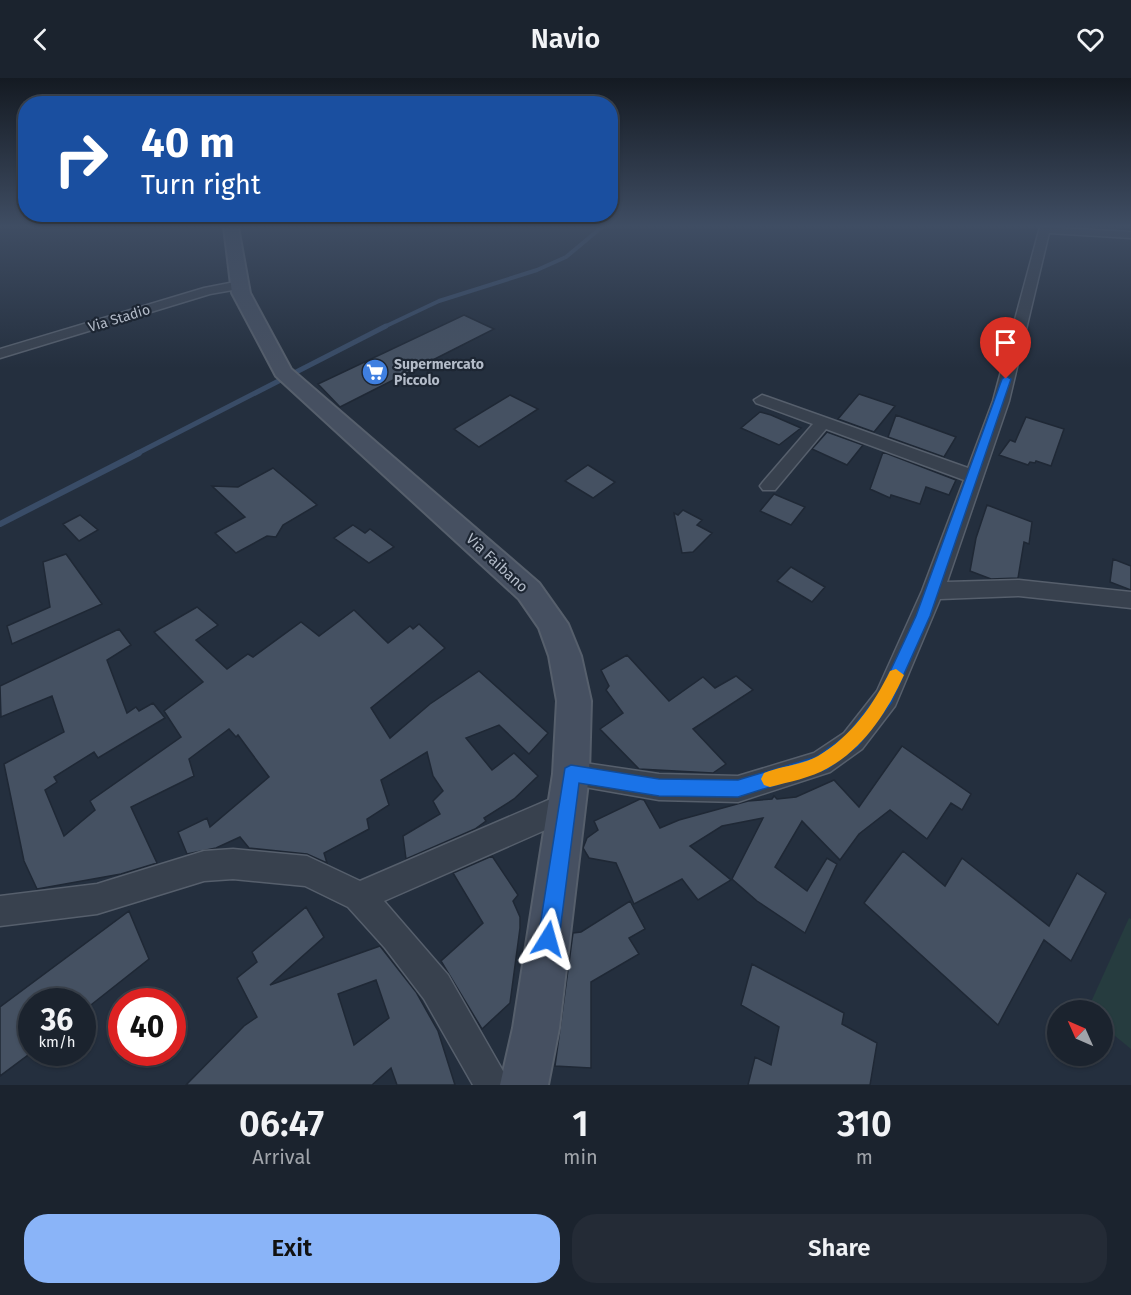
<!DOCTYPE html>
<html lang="en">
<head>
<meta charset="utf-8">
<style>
  body { margin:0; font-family:"Fira Sans",sans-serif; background:#242b36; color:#f1f3f6; height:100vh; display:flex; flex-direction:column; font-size:22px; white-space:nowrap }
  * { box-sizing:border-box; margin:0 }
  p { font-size:20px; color:#a0a4aa }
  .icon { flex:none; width:33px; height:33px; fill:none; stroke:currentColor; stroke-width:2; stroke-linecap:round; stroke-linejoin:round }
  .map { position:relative; height:1007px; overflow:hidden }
  .drawer { display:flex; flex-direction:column; background:#1b232e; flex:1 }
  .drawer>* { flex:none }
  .hud { position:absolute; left:18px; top:18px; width:600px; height:126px; border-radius:24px; box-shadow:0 2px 4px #0004,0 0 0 2px #39404a; background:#1a4fa0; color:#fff; overflow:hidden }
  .needle { width:39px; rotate:315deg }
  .tools { position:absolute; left:1047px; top:922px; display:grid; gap:12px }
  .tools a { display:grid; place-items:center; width:66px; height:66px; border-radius:50%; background:#1b232e; box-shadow:0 2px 4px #0004,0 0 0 2px #39404a; font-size:30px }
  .speed { position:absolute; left:18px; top:910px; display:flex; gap:12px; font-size:30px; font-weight:700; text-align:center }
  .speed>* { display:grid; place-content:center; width:78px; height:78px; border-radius:50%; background:#1b232e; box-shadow:0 2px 4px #0004,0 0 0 2px #39404a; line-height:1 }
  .speed small { font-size:15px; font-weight:400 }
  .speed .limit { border:9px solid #d22; background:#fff; color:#111 }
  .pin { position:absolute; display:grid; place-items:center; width:51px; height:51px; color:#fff; margin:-62px -26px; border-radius:50% 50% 50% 0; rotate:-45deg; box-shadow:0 0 6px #0007 }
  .pin .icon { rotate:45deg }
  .me { position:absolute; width:66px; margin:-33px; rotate:8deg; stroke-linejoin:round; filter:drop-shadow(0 0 4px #0008) }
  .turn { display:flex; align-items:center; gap:21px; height:126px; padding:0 24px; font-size:27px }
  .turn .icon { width:78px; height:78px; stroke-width:2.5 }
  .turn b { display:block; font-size:42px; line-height:51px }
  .eta { display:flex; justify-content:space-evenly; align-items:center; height:102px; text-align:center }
  .eta b { font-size:36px; font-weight:600; line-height:42px }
  .button { display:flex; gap:12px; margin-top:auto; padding:12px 24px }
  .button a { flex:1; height:69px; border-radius:24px; background:#8ab4f8; color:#111; font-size:24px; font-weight:600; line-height:69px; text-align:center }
  .button a+a { background:#242b36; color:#f1f3f6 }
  header { display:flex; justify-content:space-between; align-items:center; height:78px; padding:0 24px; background:#1b232e; font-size:27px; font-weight:600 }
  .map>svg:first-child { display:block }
  .green { fill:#263c3f }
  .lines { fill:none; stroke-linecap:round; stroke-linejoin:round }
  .stream-far2 { stroke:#394c67; stroke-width:4 }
  .stream-far1 { stroke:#394c67; stroke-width:5 }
  .stream { stroke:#394c67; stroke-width:6 }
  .building { fill:#455162; stroke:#1f2835; stroke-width:1.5; fill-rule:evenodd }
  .street-casing { stroke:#565f6c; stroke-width:3 }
  .secondary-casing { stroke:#565f6c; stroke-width:4 }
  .street { fill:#38414e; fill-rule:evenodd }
  .secondary { fill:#465061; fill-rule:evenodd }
  .route { fill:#1a73e8; stroke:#114b97; stroke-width:1.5 }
  .slow { fill:#f59e0b }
  .labels { text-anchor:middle; stroke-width:4.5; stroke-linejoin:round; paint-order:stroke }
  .far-street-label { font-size:14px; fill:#b4bcc9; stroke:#1d2633 }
  .far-poi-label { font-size:14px; font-weight:bold; fill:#b4bcc9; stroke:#1d2633; text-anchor:start }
  .street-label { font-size:15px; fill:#b4bcc9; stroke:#1d2633 }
</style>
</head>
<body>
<header><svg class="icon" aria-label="back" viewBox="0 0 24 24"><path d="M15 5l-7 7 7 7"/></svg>Navio<svg class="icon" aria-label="heart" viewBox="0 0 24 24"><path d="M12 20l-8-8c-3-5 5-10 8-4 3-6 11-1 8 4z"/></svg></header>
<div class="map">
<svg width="1131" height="1007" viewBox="0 0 1131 1007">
  <rect width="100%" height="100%" fill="#242f3e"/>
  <path class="green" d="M1129,840L1131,841V971L1103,948L1102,933H1087Z"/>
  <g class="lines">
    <path class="stream-far2" d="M384,249L439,223L537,192L566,179L602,149"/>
    <path class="stream-far1" d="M136,376L386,248"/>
    <path class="stream" d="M0,446L139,375"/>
  </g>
  <path class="building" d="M464,237L494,251L340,329L318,306Z
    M859,316L895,328L874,354L838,341Z
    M510,317L538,331L479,369L454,351Z
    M760,334L771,337L801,350L779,367L741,350Z
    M896,337L956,359L944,379L888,359Z
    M1026,339L1064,351L1051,388L1036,383L1035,385L1030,384L1028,387L999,377L1010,362L1015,364Z
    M827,354L863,367L847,387L812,371Z
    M883,374L956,402L949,417L926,409L920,426L891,417L890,420L870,411Z
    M588,387L615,404L593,420L565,403Z
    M273,390L317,427L283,447L276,459L267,458L236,475L215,455L245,439L212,408L238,409Z
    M774,416L805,429L791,447L760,433Z
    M987,427L1032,444L1029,466L1024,464L1018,500L991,501L970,493L976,460Z
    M683,432L702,442L697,447L712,455L693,474L682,475L674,435L678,437Z
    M80,437L98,452L79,463L63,446Z
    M353,447L365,455L370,451L394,469L369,485L334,460Z
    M66,476L102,526L12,566L7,548L50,529L43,484Z
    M1113,481L1131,488V512L1110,504Z
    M791,489L825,509L812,524L777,503Z
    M197,529L218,547L196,562L227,591L248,576L253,579L301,544L319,558L354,532L388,565L410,548L413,551L419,546L445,570L371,630L390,660L430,626L479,593L548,655L529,676L499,647L466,660L492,692L514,675L538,698L514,721L484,740L486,743L475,751L406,781L403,758L440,736L433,723L443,713L433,698L427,674L381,702L389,727L367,741L369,751L324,775L327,785L307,776L249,770L240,759L216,770L187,776L178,754L207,740L210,749L269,699L238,657L236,659L229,651L189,681L194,698L131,729L157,785L121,796L37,811L24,783L4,686L64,654L52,618L1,639L0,608L119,551L131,567L107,582L127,635L136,629L139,633L153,625L165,640L98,680L94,674L54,699L57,704L45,712L64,758L95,732L90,723L181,659L164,633L203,604L154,554Z
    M627,577L669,623L703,599L715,610L736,598L753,612L693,651L726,686L713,695L639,691L600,651L623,635L606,612L609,608L601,592Z
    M902,668L971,716L962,732L951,725L927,761L890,732L859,756L840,782L802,743L775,789L807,813L827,780L837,786L805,855L757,823L732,801L763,740L722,748L690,768L731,802L698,822L682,801L634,826L616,785L589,780L583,770L587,760L598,752L594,743L640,721L644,722L660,750L679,742L748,723L772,721L774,718L777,721L796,719L834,702L859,729Z
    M903,773L945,808L962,780L1049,848L1077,795L1106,815L1071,883L1044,862L998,947L864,825Z
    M492,778L518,817L513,823L520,839V850L510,925L482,951L441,883L483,845L453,795Z
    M630,823L645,851L629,860L639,876L591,904V990L555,988L573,855L581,854Z
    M306,829L324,859L270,907L380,868L416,914L438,953L455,1007H397L391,990L372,1007H186L244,948L257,939L237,900L257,884L252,874ZM376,902L389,940L354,967L338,916Z
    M129,833L149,881L82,934V924H32V974L0,998V929Z
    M752,886L844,935L842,946L877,965L870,1007H748L755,979L771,987L779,949L741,927Z"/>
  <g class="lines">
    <defs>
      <path id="street" d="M1040,149L1131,154V160L1049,155L1009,323L947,504L1019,502L1131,514V530L1019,518L940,521L895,628L862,671L830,694L738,724L659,722L562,705L558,696L562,687L571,683L659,696L738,698L814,675L844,655L877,613L922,513L964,402L826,351L775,412H763L760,408L763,404L813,346L756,325L754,322L762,317L768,319L968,390L993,323Z
        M240,203L246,207L244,210L210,216L0,280V271L204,210Z
        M567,714L577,718L581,728L577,738L384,823L448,897L511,1007H473L424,921L385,870L348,829L305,808L233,801L204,803L97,836L0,848V818L97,806L204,773L233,771L307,778L360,803Z"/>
      <path id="secondary" d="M224,149H238L250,215L291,291L539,505L568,546L581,578L591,623L589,696L559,950L548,1007H500L513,950L553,696L557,623L549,578L539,550L519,521L276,298L232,215Z"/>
    </defs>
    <use href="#street" class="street-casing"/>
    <use href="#secondary" class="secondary-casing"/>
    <use href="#street" class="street"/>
    <use href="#secondary" class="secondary"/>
  </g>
  <linearGradient id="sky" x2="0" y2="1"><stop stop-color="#141a22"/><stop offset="0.51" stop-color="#3f4d63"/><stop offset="1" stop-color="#3f4d63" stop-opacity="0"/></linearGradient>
  <rect width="1131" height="290" fill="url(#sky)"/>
  <path class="route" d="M1006,298L1011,301L930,538L891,625L858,668L827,691L738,719L659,718L579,705L559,861L556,868L548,871L541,868L538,861L565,690L571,687L659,701L738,702L816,679L847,657L880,615L916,538L1002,301Z"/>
  <path class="slow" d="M896,591L904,597C887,634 864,670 828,690C811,700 788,704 770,709L764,707L761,701L764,695C781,688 802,687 818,678C851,659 874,626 890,593Z"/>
  <defs>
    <symbol id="supermarket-disc" viewBox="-11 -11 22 22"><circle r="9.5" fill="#3f7fe0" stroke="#1d2633"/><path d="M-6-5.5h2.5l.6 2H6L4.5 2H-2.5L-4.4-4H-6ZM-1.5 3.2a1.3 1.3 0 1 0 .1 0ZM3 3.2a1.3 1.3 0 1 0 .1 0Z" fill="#fff"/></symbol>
  </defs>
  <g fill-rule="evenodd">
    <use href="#supermarket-disc" x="360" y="279" width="30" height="30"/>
  </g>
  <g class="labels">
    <g class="far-street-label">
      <text transform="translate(119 240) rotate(-17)" y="5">Via Stadio</text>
    </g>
    <g class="far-poi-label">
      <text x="394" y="291">Supermercato<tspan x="394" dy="16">Piccolo</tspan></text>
    </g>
    <g class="street-label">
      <text transform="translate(497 485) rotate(43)" y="5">Via Faibano</text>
    </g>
  </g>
</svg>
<div class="tools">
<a><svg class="needle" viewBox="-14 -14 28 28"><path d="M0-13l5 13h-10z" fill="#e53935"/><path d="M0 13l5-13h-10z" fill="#a0a4aa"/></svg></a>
</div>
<div class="speed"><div>36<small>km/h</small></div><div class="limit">40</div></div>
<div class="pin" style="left:1006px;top:301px;background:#d93025"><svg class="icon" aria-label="arrive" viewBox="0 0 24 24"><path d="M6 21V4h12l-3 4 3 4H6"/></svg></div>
<svg class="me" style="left:548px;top:861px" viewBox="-20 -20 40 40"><path d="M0-17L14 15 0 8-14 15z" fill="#1a73e8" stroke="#fff" stroke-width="4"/></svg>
<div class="hud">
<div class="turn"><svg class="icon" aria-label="right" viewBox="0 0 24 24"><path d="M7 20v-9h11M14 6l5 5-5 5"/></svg><div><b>40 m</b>Turn right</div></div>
</div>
</div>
<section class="drawer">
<div class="eta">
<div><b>06:47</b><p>Arrival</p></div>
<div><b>1</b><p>min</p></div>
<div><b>310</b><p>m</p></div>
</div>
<div class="button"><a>Exit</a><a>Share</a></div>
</section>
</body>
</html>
